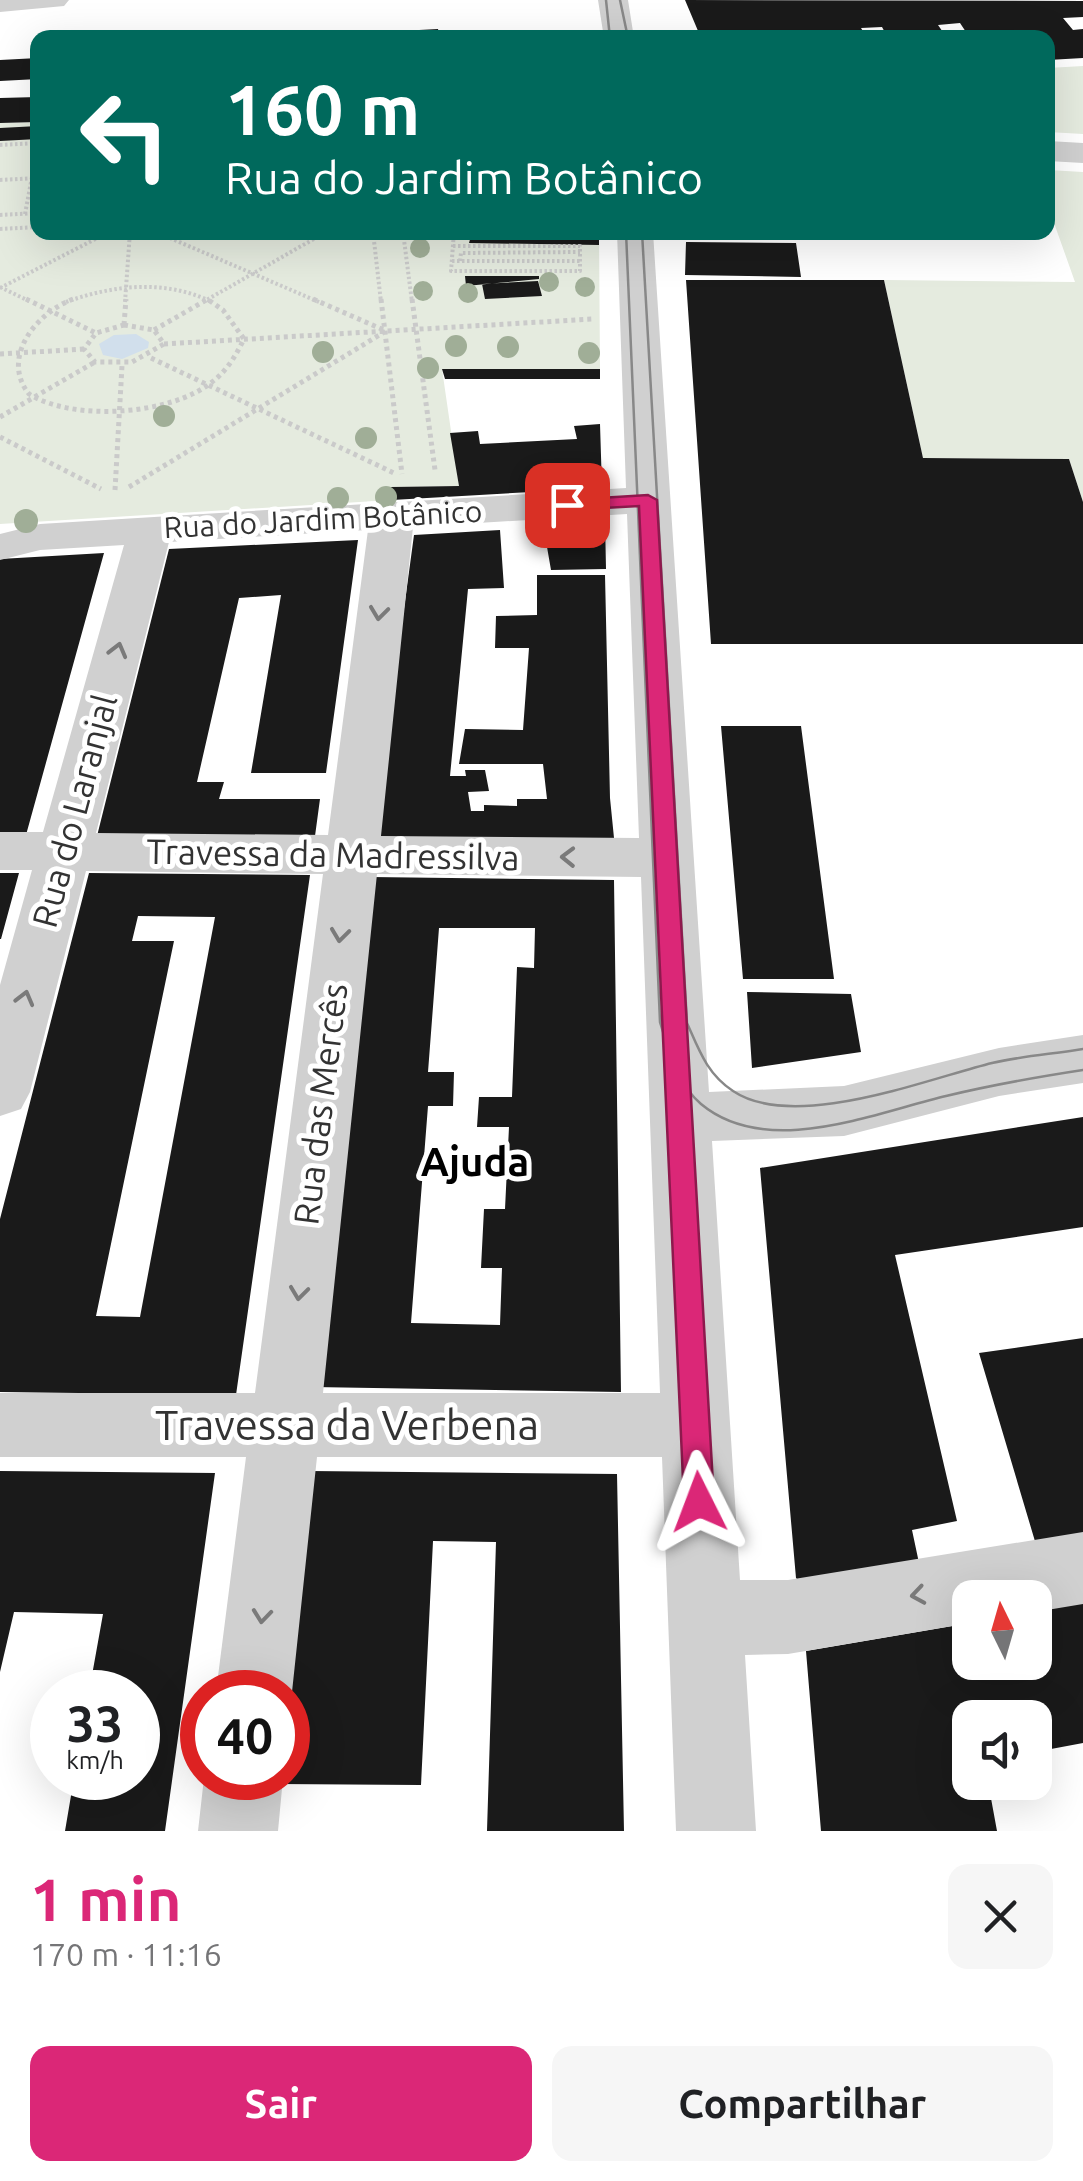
<!DOCTYPE html>
<html lang="pt">
<head>
<meta charset="utf-8">
<style>
  body { margin:0; font-family:Ubuntu,sans-serif; background:#f6f6f6; color:#202124; height:100vh; display:flex; flex-direction:column; font-size:38px; white-space:nowrap }
  * { box-sizing:border-box; margin:0 }
  p { font-size:32px; color:#757577 }
  .icon { flex:none; width:55px; height:55px; fill:none; stroke:currentColor; stroke-width:2; stroke-linecap:round; stroke-linejoin:round }
  .map { position:relative; height:1831px; overflow:hidden }
  .side { display:flex; flex-direction:column; background:#fff; flex:1 }
  .side>* { flex:none }
  .hud { position:absolute; left:30px; top:30px; width:1025px; height:210px; border-radius:20px; box-shadow:0 10px 40px #0002; background:#00695c; color:#fff; overflow:hidden }
  .needle { width:65px; rotate:355deg }
  .fabs { position:absolute; left:952px; top:1580px; display:grid; gap:20px }
  .fabs a { display:grid; place-items:center; width:100px; height:100px; border-radius:20px; background:#fff; box-shadow:0 10px 40px #0002; font-size:50px }
  .speed { position:absolute; left:30px; top:1670px; display:flex; gap:20px; font-size:50px; font-weight:700; text-align:center }
  .speed>* { display:grid; place-content:center; width:130px; height:130px; border-radius:50%; background:#fff; box-shadow:0 10px 40px #0002; line-height:1 }
  .speed small { font-size:25px; font-weight:400 }
  .speed .limit { border:15px solid #d22; background:#fff; color:#111 }
  .pin { position:absolute; display:grid; place-items:center; width:85px; height:85px; color:#fff; margin:-42px; border-radius:20px; box-shadow:0 5px 15px #0006 }
  .me { position:absolute; width:110px; margin:-55px; rotate:357deg; stroke-linejoin:round; filter:drop-shadow(0 0 8px #0008) }
  .turn { display:flex; align-items:center; gap:35px; height:210px; padding:0 30px; font-size:45px }
  .turn .icon { width:130px; height:130px; stroke-width:2.5 }
  .turn b { display:block; font-size:70px; line-height:85px }
  .round { display:grid; place-items:center; flex:none; width:105px; height:105px; border-radius:20px; background:#f6f6f6 }
  .headline { display:flex; align-items:center; justify-content:space-between; height:170px; padding:0 30px }
  h1 { font-size:60px; font-weight:700; line-height:75px; color:#db2777 }
  .primary-button { display:flex; gap:20px; margin-top:auto; padding:20px 30px }
  .primary-button a { flex:1; height:115px; border-radius:20px; background:#db2777; color:#fff; font-size:40px; font-weight:700; line-height:115px; text-align:center }
  .primary-button a+a { background:#f6f6f6; color:#202124 }
  .map>svg:first-child { display:block }
  .green { fill:#e5ebdf }
  .water { fill:#d1dfec }
  .building { fill:#1a1a1a; fill-rule:evenodd }
  .lines { fill:none; stroke-linecap:round; stroke-linejoin:round }
  .path-far1 { stroke:#cacaca; stroke-width:4; stroke-dasharray:2.5 2.5; stroke-linecap:butt }
  .path { stroke:#cacaca; stroke-width:5; stroke-dasharray:4 4; stroke-linecap:butt }
  .minor { fill:#d0d0d0; fill-rule:evenodd }
  .tram { stroke:#888; stroke-width:2.5 }
  .tree { fill:#a0ae97 }
  .oneway { stroke:#7a7a7a }
  .route { fill:#db2777; stroke:#8e194d; stroke-width:2.5 }
  .labels { text-anchor:middle; stroke-width:10; stroke-linejoin:round; paint-order:stroke }
  .far-street-label { font-size:30px; fill:#333; stroke:#fff }
  .street-label { font-size:35px; fill:#333; stroke:#fff }
  .quarter-label { font-size:40px; font-weight:bold; fill:#000; stroke:#fff }
  .near-street-label { font-size:42px; fill:#333; stroke:#fff }
</style>
</head>
<body>
<div class="map">
<svg width="1083" height="1831" viewBox="0 0 1083 1831">
  <rect width="100%" height="100%" fill="#fff"/>
  <path class="green" d="M1083,66V134L1048,132V68Z
    M37,122L38,232L599,233L600,369H442L459,486L391,487L392,500L0,524V123Z
    M1048,170L1083,172V502L1069,459L923,458L884,280L1075,282L1048,206Z"/>
  <path class="water" d="M114,335L136,334L149,342L148,348L122,359L103,355L99,344Z"/>
  <path class="building" d="M685,0L1083,1V17L1063,18L1073,30L1083,29V58L1048,60V38H970L960,23L938,25L947,38H888L882,27L861,28L867,38H788L785,32L758,33L760,38H701Z
    M438,29L440,38H400V31Z
    M38,58V79L0,81V60Z
    M38,97V122L0,123V98Z
    M38,126V139L0,141V128Z
    M472,232H599V245L469,243Z
    M687,232H816L817,238L686,237Z
    M686,242L796,243L801,277L685,275Z
    M465,276H539V279L466,286Z
    M686,280H884L923,458L1069,459L1083,502V644H711Z
    M538,281L542,296L485,299L482,284Z
    M442,369H600V379H445Z
    M600,424L602,488L392,500L391,487L459,486L450,433L478,431L480,444L577,439L574,426Z
    M605,521L606,569L551,570L543,524Z
    M500,530L504,588L468,589L450,776H466L465,770H485L489,791L468,792L471,811H484V805L517,806V799H547L543,764H459L465,729L523,730L529,648H495L496,616L537,615V575H605L610,798L615,848L372,845L414,535Z
    M358,540L326,773H251L281,595L239,598L197,782H224L219,799H320L315,836H97L169,549Z
    M104,553L26,835L0,834V559Z
    M721,726H801L834,979H743Z
    M0,873H19L1,939H0Z
    M89,873L310,875L236,1395L0,1392V1219ZM138,916L215,917L140,1317L96,1316L174,941H132Z
    M371,877L614,880L621,1392L313,1387ZM439,928H535L534,968L517,967L512,1097H479L477,1127H509L505,1209H484L481,1268H502L500,1325L411,1323L428,1106H453L454,1072H428Z
    M747,992L851,994L861,1052L752,1068Z
    M1083,1117V1227L895,1255L957,1521L912,1530L919,1563L803,1585L796,1578L760,1168Z
    M1083,1338V1541L1037,1548L979,1353Z
    M0,1471L215,1473L165,1831H65L74,1778H138V1692H89L103,1614L14,1612L0,1672Z
    M310,1471L617,1474L624,1831H487L496,1542L433,1541L421,1785L278,1784V1778H288L287,1692Z
    M1083,1603V1743L1035,1752V1718H970V1782H988L997,1831H821L806,1651L970,1623V1662H1035V1611Z"/>
  <g class="lines">
    <path class="path-far1" d="M0,145L38,143
      M0,180L38,178
      M25,214L38,145
      M0,215L38,213
      M0,229L38,227
      M156,232L319,302
      M373,232L381,302
      M403,232L412,302
      M453,246H580V271H451L454,232
      M452,261H580
      M460,261L461,253L580,252
      M0,287L31,302
      M0,288L109,232
      M66,302C113,285 165,279 212,302
      M125,302L130,232
      M203,302L326,232"/>
    <path class="path" d="M26,299L96,333
      M73,299C36,313 0,358 29,394C74,422 171,415 212,382C227,371 236,355 244,339L223,310L207,299
      M381,299L402,474
      M412,299L435,470
      M124,325L154,330L164,344L132,362H95L84,349L96,333Z
      M124,325L126,299
      M154,330L208,299
      M164,344L593,319
      M0,354L84,349
      M151,358L394,473
      M0,417L95,362
      M0,437L101,489
      M129,487L386,331L313,299
      M115,490L122,366"/>
    <path class="minor" d="M0,0H69L64,6L0,12Z
      M598,0H628L634,38H604Z
      M1048,141L1083,143V163L1048,161Z
      M617,232H653L709,1092L844,1086L999,1048L1083,1035V1083L999,1096L844,1136L712,1141L740,1580H788L1083,1532V1604L1035,1612V1598H970V1623L788,1654L745,1655L756,1831H676L662,1457H317L292,1692L288,1704V1692H216L246,1457H0V1393H255L323,874L86,871L30,1092L21,1109L0,1116V985L32,870H0V832H43L124,545L40,550L0,560V534L40,524L626,488ZM627,514L639,838L381,836L413,527ZM368,530L328,835L96,833L169,542ZM377,874L641,877L660,1393H323Z
      M204,1778H283L278,1831H198Z"/>
    <path class="tram" d="M606,0L610,38
      M620,0L628,38
      M626,232L660,1022C669,1050 677,1084 701,1104C767,1159 874,1113 946,1096C992,1085 1037,1077 1083,1070
      M642,232L687,1023C699,1050 707,1074 733,1091C794,1132 927,1079 992,1063C1022,1056 1053,1054 1083,1049"/>
  </g>
  <g class="tree">
    <circle cx="420" cy="248" r="10"/>
    <circle cx="549" cy="282" r="10"/>
    <circle cx="585" cy="287" r="10"/>
    <circle cx="423" cy="291" r="10"/>
    <circle cx="468" cy="293" r="10"/>
    <circle cx="456" cy="346" r="11"/>
    <circle cx="508" cy="347" r="11"/>
    <circle cx="323" cy="352" r="11"/>
    <circle cx="589" cy="353" r="11"/>
    <circle cx="428" cy="368" r="11"/>
    <circle cx="164" cy="416" r="11"/>
    <circle cx="366" cy="438" r="11"/>
    <circle cx="386" cy="497" r="11"/>
    <circle cx="338" cy="498" r="11"/>
    <circle cx="26" cy="521" r="12"/>
  </g>
  <defs><path id="oneway-chevron" d="M-2-3.5L2.5 0L-2 3.5" fill="none" stroke-width="1.6" stroke-linecap="round" stroke-linejoin="round" transform="scale(2.5)"/></defs>
  <g class="oneway">
    <use href="#oneway-chevron" transform="translate(379 613) rotate(97)"/>
    <use href="#oneway-chevron" transform="translate(118 650) rotate(-75)"/>
    <use href="#oneway-chevron" transform="translate(568 857) rotate(-179)"/>
    <use href="#oneway-chevron" transform="translate(340 935) rotate(97)"/>
    <use href="#oneway-chevron" transform="translate(25 998) rotate(-75)"/>
    <use href="#oneway-chevron" transform="translate(299 1293) rotate(97)"/>
    <use href="#oneway-chevron" transform="translate(918 1595) rotate(171)"/>
    <use href="#oneway-chevron" transform="translate(262 1616) rotate(96)"/>
  </g>
  <path class="route" d="M648,495L657,500L714,1502L709,1512L699,1516L688,1512L684,1502L639,506L567,510L558,505L567,500Z"/>
  <g class="labels">
    <g class="far-street-label">
      <text transform="translate(323 520) rotate(-3)" y="10">Rua do Jardim Botânico</text>
    </g>
    <g class="street-label">
      <text transform="translate(75 811) rotate(-75)" y="12">Rua do Laranjal</text>
      <text transform="translate(333 855) rotate(1)" y="12">Travessa da Madressilva</text>
      <text transform="translate(321 1104) rotate(-83)" y="12">Rua das Mercês</text>
    </g>
    <g class="quarter-label">
      <text x="475" y="1176">Ajuda</text>
    </g>
    <g class="near-street-label">
      <text x="347" y="1440">Travessa da Verbena</text>
    </g>
  </g>
</svg>
<div class="fabs">
<a><svg class="needle" viewBox="-14 -14 28 28"><path d="M0-13l5 13h-10z" fill="#e53935"/><path d="M0 13l5-13h-10z" fill="#757577"/></svg></a>
<a><svg class="icon" aria-label="sound" viewBox="0 0 24 24"><path d="M4 9h4l5-4v14l-5-4H4zM17 9q2 3 0 6"/></svg></a>
</div>
<div class="speed"><div>33<small>km/h</small></div><div class="limit">40</div></div>
<div class="pin" style="left:567px;top:505px;background:#d93025"><svg class="icon" aria-label="arrive" viewBox="0 0 24 24"><path d="M6 21V4h12l-3 4 3 4H6"/></svg></div>
<svg class="me" style="left:699px;top:1502px" viewBox="-20 -20 40 40"><path d="M0-17L14 15 0 8-14 15z" fill="#db2777" stroke="#fff" stroke-width="4"/></svg>
<div class="hud">
<div class="turn"><svg class="icon" aria-label="left" viewBox="0 0 24 24"><path d="M17 20v-9H6M10 6l-5 5 5 5"/></svg><div><b>160 m</b>Rua do Jardim Botânico</div></div>
</div>
</div>
<section class="side">
<div class="headline"><div><h1>1 min</h1><p>170 m · 11:16</p></div><a class="round"><svg class="icon" aria-label="close" viewBox="0 0 24 24"><path d="M6 6l12 12M18 6L6 18"/></svg></a></div>
<div class="primary-button"><a>Sair</a><a>Compartilhar</a></div>
</section>
</body>
</html>
